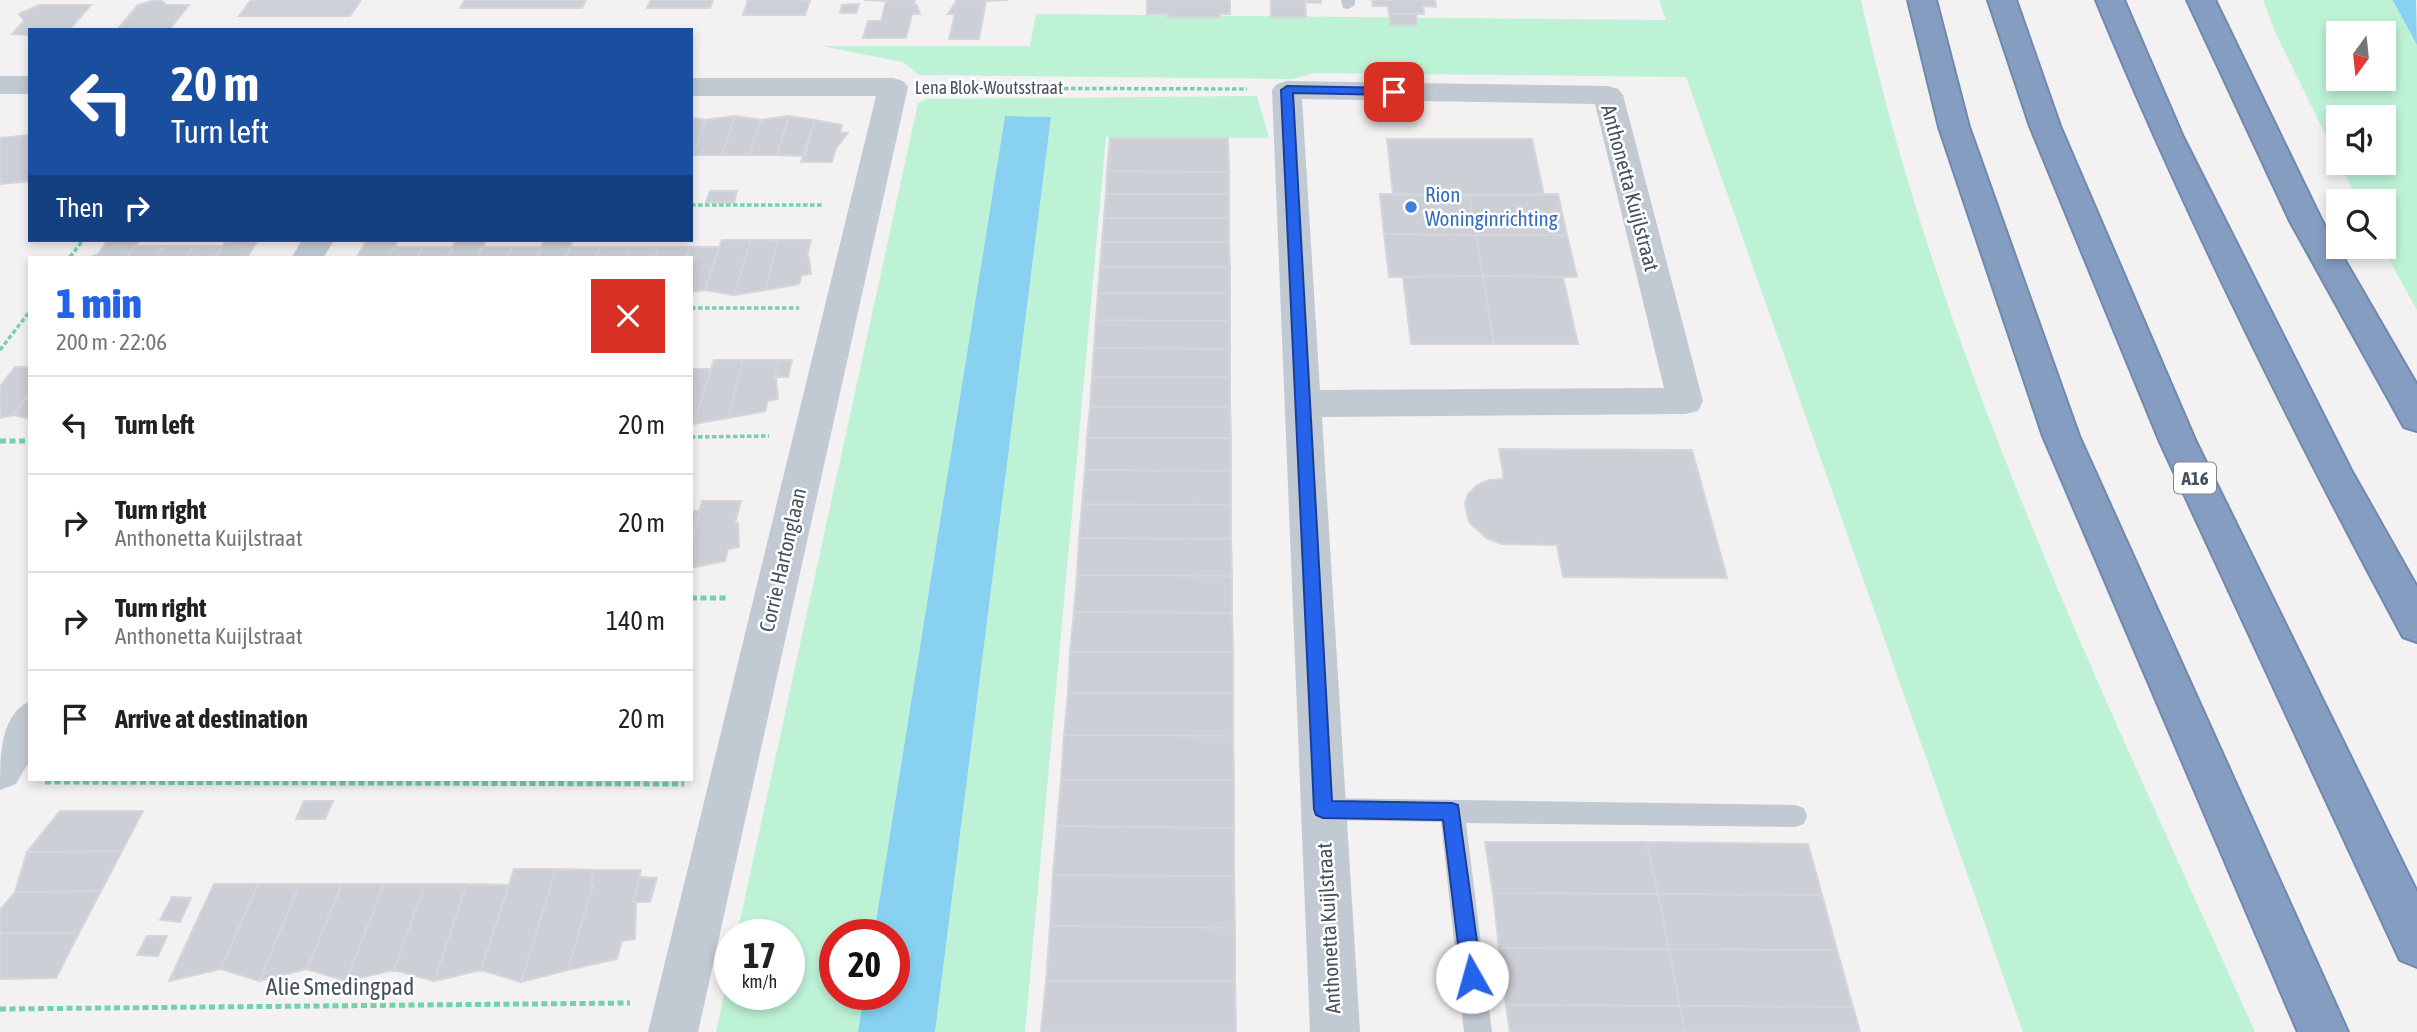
<!DOCTYPE html>
<html lang="en">
<head>
<meta charset="utf-8">
<style>
  body { margin:0; font-family:"Asap Condensed",sans-serif; background:#f2f2f2; color:#222; height:100vh; display:flex; flex-direction:column; font-size:26px; white-space:nowrap }
  * { box-sizing:border-box; margin:0 }
  p { font-size:23px; color:#767676 }
  .icon { flex:none; width:38px; height:38px; fill:none; stroke:currentColor; stroke-width:2; stroke-linecap:round; stroke-linejoin:round }
  .map { position:relative; flex:1; overflow:hidden }
  .side { position:absolute; left:28px; top:256px; width:665px; height:525px; display:flex; flex-direction:column; background:#fff; border-radius:0px; box-shadow:0 4px 10px #0003 }
  .side>* { flex:none }
  .banner { position:absolute; left:28px; top:28px; width:665px; height:214px; border-radius:0px; box-shadow:0 4px 10px #0003; background:#1a4fa0; color:#fff; overflow:hidden }
  .needle { width:46px; rotate:195deg }
  .buttons { position:absolute; left:2326px; top:21px; display:grid; gap:14px }
  .buttons a { display:grid; place-items:center; width:70px; height:70px; border-radius:0px; background:#fff; box-shadow:0 4px 10px #0003; font-size:35px }
  .speed { position:absolute; left:714px; top:919px; display:flex; gap:14px; font-size:35px; font-weight:700; text-align:center }
  .speed>* { display:grid; place-content:center; width:91px; height:91px; border-radius:50%; background:#fff; box-shadow:0 4px 10px #0003; line-height:1 }
  .speed small { font-size:18px; font-weight:400 }
  .speed .limit { border:10px solid #d22; background:#fff; color:#111 }
  .pin { position:absolute; display:grid; place-items:center; width:60px; height:60px; color:#fff; margin:-30px; border-radius:14px; box-shadow:0 4px 10px #0006 }
  .me { position:absolute; width:77px; margin:-38px; rotate:353deg; stroke-linejoin:round; filter:drop-shadow(0 0 5px #0008) }
  .turn { display:flex; align-items:center; gap:24px; height:147px; padding:0 28px; font-size:32px }
  .turn .icon { width:91px; height:91px; stroke-width:2.5 }
  .turn b { display:block; font-size:49px; line-height:60px }
  .then { display:flex; align-items:center; height:66px; padding:0 28px; background:#0003; gap:14px; font-size:26px }
  .round { display:grid; place-items:center; flex:none; width:74px; height:74px; border-radius:0px; background:#f2f2f2 }
  .summary { display:flex; align-items:center; justify-content:space-between; height:119px; padding:0 28px }
  h1 { font-size:42px; font-weight:800; line-height:52px; color:#2563eb }
  ul { padding:0; list-style:none }
  li { display:flex; align-items:center; gap:21px; height:98px; padding:0 28px; border-top:2px solid #e0e0e0 }
  li div { flex:1 }
  li b { display:block; font-size:26px }
  li em { font-style:normal }
  .map>svg:first-child { display:block }
  .green { fill:#bef2d7; fill-rule:evenodd }
  .water { fill:#88d1f1 }
  .building { fill:#cccfd5; stroke:#d4d6dc; stroke-width:2 }
  .lines { fill:none; stroke-linecap:round; stroke-linejoin:round }
  .highway-casing { stroke:#7188ae; stroke-width:4 }
  .path-far1 { stroke:#73d2ad; stroke-width:3.5; stroke-dasharray:4.5 2.5; stroke-linecap:butt }
  .path { stroke:#73d2ad; stroke-width:5; stroke-dasharray:6 3.5; stroke-linecap:butt }
  .lane { fill:#c1c9d3; fill-rule:evenodd }
  .street { fill:#c1c9d3; fill-rule:evenodd }
  .highway { fill:#869dc2; fill-rule:evenodd }
  .route { fill:#2563eb; stroke:#184099; stroke-width:2 }
  .shop-dot { fill:#3f7fe0; stroke:#fff; stroke-width:2.5 }
  .labels { text-anchor:middle; stroke-width:5; stroke-linejoin:round; paint-order:stroke }
  .far-street-label { font-size:18px; fill:#47525f; stroke:#fff }
  .shield { fill:#fff; stroke:#7e868f; stroke-width:2 }
  .shield-label { font-size:19px; font-weight:bold; fill:#47525f }
  .street-label { font-size:21px; fill:#47525f; stroke:#fff }
  .shop-label { font-size:21px; fill:#366cbe; stroke:#fff; text-anchor:start }
  .near-street-label { font-size:24px; fill:#47525f; stroke:#fff }
</style>
</head>
<body>
<div class="map">
<svg width="2417" height="1032" viewBox="0 0 2417 1032">
  <rect width="100%" height="100%" fill="#f3f1f1"/>
  <path class="green" d="M1659,0H1861C1940,361 2105,696 2255,1032H2023L1686,77L1314,73L1292,79L919,75L903,62L821,46H1030L1036,14L1666,20Z
    M2263,0H2392L2417,45V310L2382,247L2384,201H2358L2275,32ZM2338,33H2384V79H2338ZM2338,117H2384V163H2338Z
    M1257,96L1269,138L1106,137L1025,1032H935L1051,117L1005,116L874,934H835V994H864L858,1032H716L730,968V994H789V934H737L918,103L927,99Z"/>
  <path class="water" d="M2392,0H2416L2417,45L2393,1Z
    M1005,116L1051,117L935,1032H858L864,994H894V934H874Z"/>
  <path class="building" d="M156,0H161L166,5H189L169,30H117L138,5Z
    M251,0H361L350,16H239Z
    M465,0H586L582,8H460Z
    M651,0H713L710,8H647Z
    M748,0H810L805,15H743Z
    M864,0H915L914,5H917L920,14H912L906,38H863L868,21H881L886,1Z
    M957,0H1008L986,1L979,39H949L955,14H948Z
    M1147,0H1230V14H1220V17H1167L1168,14H1147Z
    M1271,0H1321V3L1305,2L1306,17H1271Z
    M1372,0H1435L1436,7L1423,6L1424,14H1389L1388,6H1373Z
    M859,4L856,13H840L842,5Z
    M39,5H91L69,30H30V35L12,34L24,21L19,14Z
    M1389,14H1416L1417,25H1390Z
    M735,116L722,155H693L706,120Z
    M735,116L761,120L749,155H722Z
    M789,116L777,155H749L761,120Z
    M789,116L815,120L805,156L777,155Z
    M691,118L706,120L693,155H691Z
    M815,120L842,125L840,132L848,133L836,148L832,162H801Z
    M30,135V181L0,184V138Z
    M1110,138H1228L1229,172L1107,171Z
    M1387,139H1532L1544,195H1393Z
    M1107,171L1229,172V194H1106Z
    M710,191H737L734,203L706,202Z
    M1106,194H1229V218H1104Z
    M1380,194L1469,195L1476,235L1384,234Z
    M1558,194L1567,235H1476L1469,195Z
    M1104,218H1229V242H1102Z
    M1384,234L1476,235L1483,276L1389,277Z
    M1476,235H1567L1577,277L1483,276Z
    M108,240H141L127,257H91L98,254Z
    M227,240H258L247,257H215Z
    M367,240H398L388,257H357Z
    M456,240H486L477,257H448Z
    M544,240H573L566,257H537Z
    M722,240H751L734,295L705,290Z
    M751,240H778L765,290L734,295Z
    M778,240H811L807,256L809,257L811,274L802,275L799,284L765,290Z
    M1102,242H1229L1230,267H1100Z
    M135,246H164L156,257H127Z
    M164,246H194L186,257H156Z
    M194,246H223L215,257H186Z
    M394,247H423L418,257H388Z
    M423,247H453L448,257H418Z
    M482,247H512L507,257H477Z
    M512,247H541L537,257H507Z
    M571,247H600L596,257H566Z
    M600,247H629L626,257H596Z
    M629,247H659L656,257H626Z
    M659,247H690L686,257H656Z
    M690,247H719L705,290L691,292V257H686Z
    M1100,267H1230V293H1098Z
    M1483,276L1563,277L1578,344H1494Z
    M1483,276L1494,344H1411L1403,277Z
    M1098,293H1230V321L1096,320Z
    M1096,320L1230,321V349L1094,348Z
    M1094,348L1230,349V377H1092Z
    M714,360H743L728,418L694,424Z
    M743,360H779L774,379H776L778,399L768,401L765,411L728,418Z
    M779,360H792L788,377H774Z
    M15,367H30V393L13,415L0,418V386Z
    M691,369H711L694,424L691,423Z
    M1092,377H1230V407H1090Z
    M30,393V419L13,415Z
    M1090,407H1230L1231,438H1087Z
    M1087,438H1231V471L1085,470Z
    M1499,449L1692,450L1727,578L1563,577L1557,545L1502,544L1486,538L1469,522L1465,504L1468,494L1477,485L1489,480L1504,479Z
    M1085,470L1231,471V505L1082,504Z
    M702,501H741L735,523H738L739,547L728,549L725,561L691,568V546Z
    M1082,504L1231,505V539L1079,538Z
    M691,511H701L691,546Z
    M1079,538L1231,539L1232,576L1077,575Z
    M1077,575L1232,576V613L1074,612Z
    M1074,612L1232,613L1233,652H1070Z
    M1070,652H1233V693H1068Z
    M1068,693H1233V736L1064,735Z
    M1064,735L1233,736L1234,780H1061Z
    M1061,780H1234V828L1057,826Z
    M304,801H333L325,819H296Z
    M60,811H143L122,851L27,852Z
    M1057,826L1234,828V876L1053,875Z
    M1485,842H1647L1658,894L1493,893Z
    M1647,842L1808,844L1822,895L1658,894Z
    M122,851L101,891L15,892L27,852Z
    M514,869H556L521,982L481,970Z
    M556,869L594,870L590,885H593L568,970L521,982Z
    M594,870H641L633,902H636L635,939L622,941L617,959L568,970L593,885H590Z
    M1053,875L1234,876L1235,928L1050,926Z
    M640,877L657,878L650,902H633Z
    M214,884H258L221,969L169,981Z
    M258,884H300L259,981L221,969Z
    M300,884H342L307,969L259,981Z
    M342,884H384L346,981L307,969Z
    M384,884H425L394,970L346,981Z
    M425,884H467L434,981L394,970Z
    M467,884L509,885L481,970L434,981Z
    M101,891L79,933H0V910L15,892Z
    M1493,893L1658,894L1669,949L1499,948Z
    M1658,894L1822,895L1837,950L1669,949Z
    M172,897L191,898L180,922L160,920Z
    M1050,926L1235,928V981H1046Z
    M0,933H79L56,978L0,979Z
    M147,936H167L158,956L137,955Z
    M1499,948L1669,949L1680,1006L1506,1005Z
    M1669,949L1837,950L1853,1007L1680,1006Z
    M1046,981H1235L1236,1032H1041Z
    M1506,1005L1680,1006L1685,1032H1510Z
    M1680,1006L1853,1007L1860,1032H1685Z"/>
  <g class="lines">
    <defs>
      <path id="highway" d="M1908,0H1936L1969,127L2079,436L2348,1032H2298L2043,436L1939,127Z
        M1988,0H2016L2060,126L2196,442L2417,892V967L2400,960L2160,442L2030,126Z
        M2096,0H2124L2183,137L2351,470L2417,587V642L2403,637C2291,429 2186,218 2096,0Z
        M2187,0H2215L2322,221L2417,385V431L2404,427L2290,221Z"/>
    </defs>
    <use href="#highway" class="highway-casing"/>
    <path class="path-far1" d="M931,88L1247,89
      M691,205H823
      M70,257L83,240
      M691,308H799
      M0,350L30,311
      M691,437L769,436"/>
    <path class="path" d="M0,441H30
      M691,598H728
      M45,782L684,784
      M0,1009L630,1003"/>
    <path class="lane" d="M1341,0H1355V5L1348,9L1343,8Z
      M1323,798L1795,805L1804,808L1807,816L1804,824L1795,827L1466,823L1492,1032H1464L1441,822L1323,820L1314,817L1311,809L1314,801Z"/>
    <path class="street" d="M0,76H30V94H0Z
      M691,78H893L903,81L908,87L698,1032H648L876,96H691Z
      M1287,81L1608,86L1618,89L1623,95L1703,401L1698,411L1685,414L1322,417L1360,1032H1310L1272,90L1277,84ZM1302,99L1595,104L1664,388L1320,390Z
      M302,240H334L324,257H292Z
      M30,701V760L16,784L0,790C0,756 0,715 30,701Z"/>
    <use href="#highway" class="highway"/>
  </g>
  <path class="route" d="M1287,86L1394,88L1400,92L1394,95L1293,93L1332,801L1452,803L1458,805L1482,977L1479,984L1472,987L1464,984L1462,977L1443,820L1323,818L1316,815L1314,809L1281,90Z"/>
  <circle class="shop-dot" cx="1411" cy="207" r="7"/>
  <g class="labels">
    <g class="far-street-label">
      <text x="989" y="94">Lena Blok-Woutsstraat</text>
    </g>
    <rect class="shield" x="2174" y="462.5" width="42" height="31" rx="5"/>
    <g class="shield-label">
      <text x="2195" y="485">A16</text>
    </g>
    <g class="street-label">
      <text transform="translate(1630 188) rotate(75)" y="7">Anthonetta Kuijlstraat</text>
      <text transform="translate(783 560) rotate(-77)" y="7">Corrie Hartonglaan</text>
      <text transform="translate(1329 928) rotate(-93)" y="7">Anthonetta Kuijlstraat</text>
    </g>
    <g class="shop-label">
      <text x="1425" y="202">Rion<tspan x="1425" dy="24">Woninginrichting</tspan></text>
    </g>
    <g class="near-street-label">
      <text x="340" y="995">Alie Smedingpad</text>
    </g>
  </g>
</svg>
<div class="buttons">
<a><svg class="needle" viewBox="-14 -14 28 28"><path d="M0-13l5 13h-10z" fill="#e53935"/><path d="M0 13l5-13h-10z" fill="#767676"/></svg></a>
<a><svg class="icon" aria-label="sound" viewBox="0 0 24 24"><path d="M4 9h4l5-4v14l-5-4H4zM17 9q2 3 0 6"/></svg></a>
<a><svg class="icon" aria-label="search" viewBox="0 0 24 24"><circle cx="10" cy="10" r="6"/><path d="M15 15l6 6"/></svg></a>
</div>
<div class="speed"><div>17<small>km/h</small></div><div class="limit">20</div></div>
<div class="pin" style="left:1394px;top:92px;background:#d93025"><svg class="icon" aria-label="arrive" viewBox="0 0 24 24"><path d="M6 21V4h12l-3 4 3 4H6"/></svg></div>
<svg class="me" style="left:1472px;top:977px" viewBox="-20 -20 40 40"><circle r="19" fill="#fff"/><path d="M0-13L10 11 0 6-10 11z" fill="#2563eb"/></svg>
<div class="banner">
<div class="turn"><svg class="icon" aria-label="left" viewBox="0 0 24 24"><path d="M17 20v-9H6M10 6l-5 5 5 5"/></svg><div><b>20 m</b>Turn left</div></div>
<div class="then">Then<svg class="icon" aria-label="right" viewBox="0 0 24 24"><path d="M7 20v-9h11M14 6l5 5-5 5"/></svg></div>
</div>
<section class="side">
<div class="summary"><div><h1>1 min</h1><p>200 m · 22:06</p></div><a class="round" style="background:#d93025;color:#fff"><svg class="icon" aria-label="close" viewBox="0 0 24 24"><path d="M6 6l12 12M18 6L6 18"/></svg></a></div>
<ul>
<li><svg class="icon" aria-label="left" viewBox="0 0 24 24"><path d="M17 20v-9H6M10 6l-5 5 5 5"/></svg><div><b>Turn left</b></div><em>20 m</em></li>
<li><svg class="icon" aria-label="right" viewBox="0 0 24 24"><path d="M7 20v-9h11M14 6l5 5-5 5"/></svg><div><b>Turn right</b><p>Anthonetta Kuijlstraat</p></div><em>20 m</em></li>
<li><svg class="icon" aria-label="right" viewBox="0 0 24 24"><path d="M7 20v-9h11M14 6l5 5-5 5"/></svg><div><b>Turn right</b><p>Anthonetta Kuijlstraat</p></div><em>140 m</em></li>
<li><svg class="icon" aria-label="arrive" viewBox="0 0 24 24"><path d="M6 21V4h12l-3 4 3 4H6"/></svg><div><b>Arrive at destination</b></div><em>20 m</em></li>
</ul>
</section>
</div>
</body>
</html>
